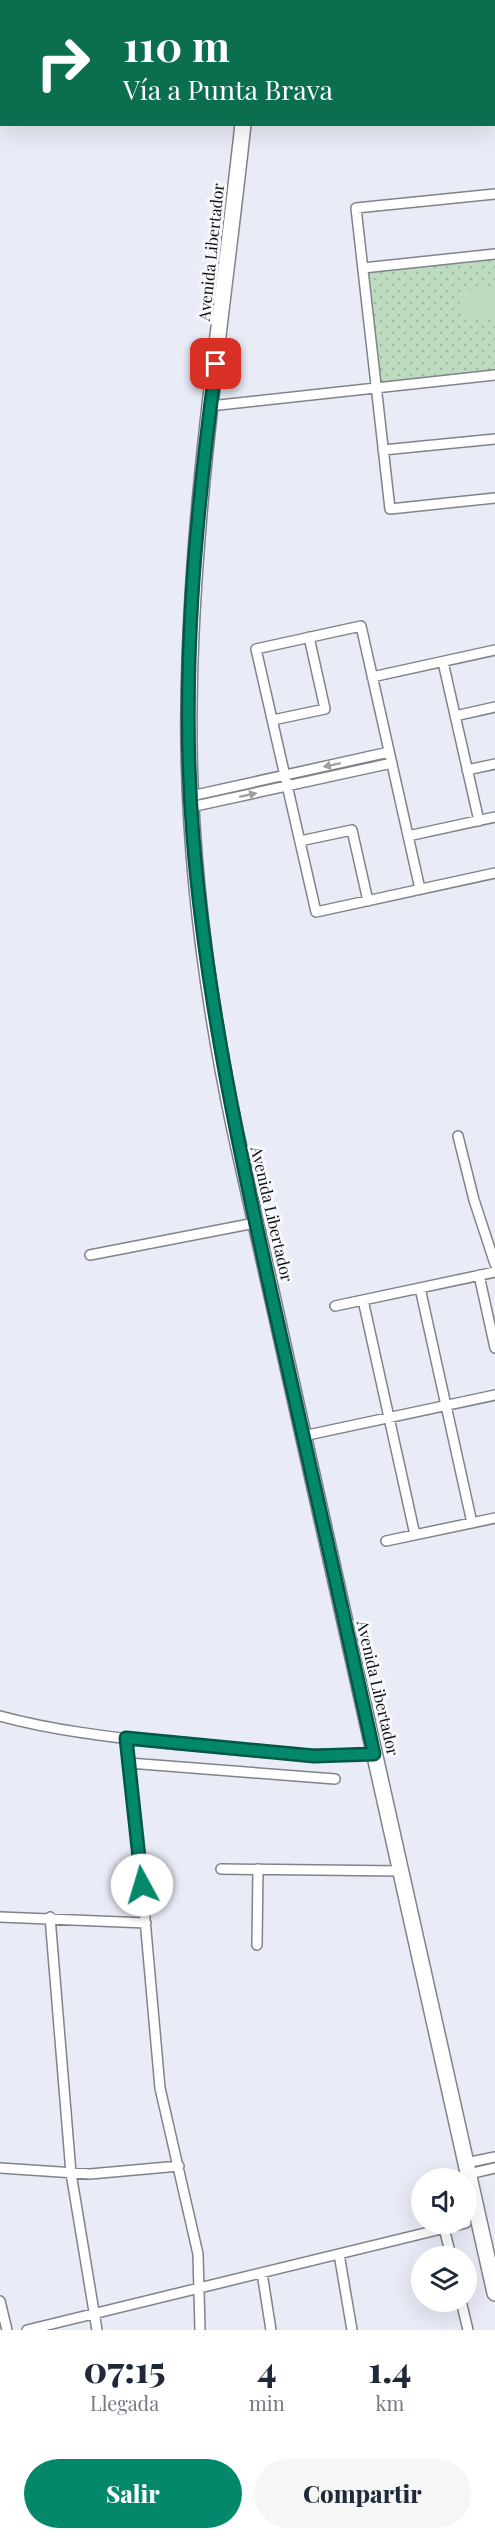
<!DOCTYPE html>
<html lang="es">
<head>
<meta charset="utf-8">
<style>
  body { margin:0; font-family:"Playfair Display",serif; background:#f6f6f7; color:#1f2937; height:100vh; display:flex; flex-direction:column; font-size:22px; white-space:nowrap }
  * { box-sizing:border-box; margin:0 }
  p { font-size:20px; color:#747a83 }
  .icon { flex:none; width:33px; height:33px; fill:none; stroke:currentColor; stroke-width:2; stroke-linecap:round; stroke-linejoin:round }
  .map { position:relative; height:2330px; overflow:hidden }
  .side { display:flex; flex-direction:column; background:#fff; flex:1 }
  .side>* { flex:none }
  .banner { position:absolute; left:0px; top:0px; width:495px; height:126px; box-shadow:0 6px 24px #0002; background:#0b6e4f; color:#fff; overflow:hidden }
  .buttons { position:absolute; left:411px; top:2168px; display:grid; gap:12px }
  .buttons a { display:grid; place-items:center; width:66px; height:66px; border-radius:50%; background:#fff; box-shadow:0 6px 24px #0002; font-size:30px }
  .pin { position:absolute; display:grid; place-items:center; width:51px; height:51px; color:#fff; margin:-26px; border-radius:12px; box-shadow:0 3px 9px #0006 }
  .me { position:absolute; width:66px; margin:-33px; rotate:354deg; stroke-linejoin:round; filter:drop-shadow(0 0 4px #0008) }
  .turn { display:flex; align-items:center; gap:21px; height:126px; padding:0 24px; font-size:27px }
  .turn .icon { width:78px; height:78px; stroke-width:2.5 }
  .turn b { display:block; font-size:42px; line-height:51px }
  .eta { display:flex; justify-content:space-evenly; align-items:center; height:102px; text-align:center }
  .eta b { font-size:36px; font-weight:800; line-height:42px }
  .action { display:flex; gap:12px; margin-top:auto; padding:12px 24px }
  .action a { flex:1; height:69px; border-radius:36px; background:#03886c; color:#fff; font-size:24px; font-weight:800; line-height:69px; text-align:center }
  .action a+a { background:#f6f6f7; color:#1f2937 }
  .map>svg:first-child { display:block }
  .green { fill:url(#green-dots) }
  .pitch { fill:#bddbbe }
  .lines { fill:none; stroke-linecap:round; stroke-linejoin:round }
  .minor-casing { stroke:#80828c; stroke-width:12 }
  .trunk-casing { stroke:#80828c; stroke-width:18 }
  .minor { stroke:#fff; stroke-width:9 }
  .trunk { stroke:#fff; stroke-width:15 }
  .oneway { fill:#9f9fa0 }
  .route-casing { stroke:#025846; stroke-width:15 }
  .route { stroke:#03886c; stroke-width:10 }
  .labels { text-anchor:middle; stroke-width:6; stroke-linejoin:round; paint-order:stroke }
  .street-label { font-size:16px; fill:#0e0f12; stroke:#f8f9fd }
</style>
</head>
<body>
<div class="map">
<svg width="495" height="2330" viewBox="0 0 495 2330">
  <defs>
    <pattern id="green-dots" width="8" height="8" patternUnits="userSpaceOnUse" patternTransform="scale(1.5)"><rect width="8" height="8" fill="#bddbbe"/><path d="M2 2h.1M6 6h.1" fill="none" stroke="#a1bba2" stroke-width="1.8" stroke-linecap="round"/></pattern>
  </defs>
  <rect width="100%" height="100%" fill="#e9ebf6"/>
  <path class="green" d="M495,258V371L380,383L367,271Z"/>
  <path class="pitch" d="M495,288V317L462,321L458,292Z"/>
  <g class="lines">
    <defs>
      <path id="minor" d="M495,194L356,208L390,509L495,498
        M363,268L495,254
        M210,406L495,375
        M383,450L495,439
        M443,662L479,821
        M372,677L495,650
        M455,716L495,707
        M273,720L325,709L309,637
        M467,770L495,764
        M191,796L389,752
        M191,807L392,763
        M408,836L495,817
        M300,841L352,830L368,901
        M420,889L361,626L256,649L316,912L495,873
        M458,1136L474,1200L495,1264
        M90,1255L255,1223
        M479,1275L495,1348
        M420,1288L472,1523
        M363,1300L415,1535
        M335,1306L495,1272
        M303,1436L495,1395
        M386,1541L495,1518
        M0,1716C59,1732 121,1738 182,1745C246,1751 310,1758 374,1753
        M126,1739L142,1885L160,2088L198,2254L200,2330
        M129,1763L335,1779
        M221,1869L401,1871
        M0,1917L146,1923
        M50,1917L71,2173L97,2330
        M257,1945L258,1869
        M466,2163L495,2157
        M0,2168L90,2174L179,2166
        M469,2174L495,2168
        M444,2228L451,2256
        M339,2254L352,2330
        M262,2273L271,2330
        M0,2301L7,2330
        M461,2301L468,2330
        M27,2330L466,2223"/>
      <path id="trunk" d="M257,2V0
        M243,124C222,318 191,511 189,706C187,848 206,992 235,1130L495,2293"/>
    </defs>
    <use href="#minor" class="minor-casing"/>
    <use href="#trunk" class="trunk-casing"/>
    <use href="#minor" class="minor"/>
    <use href="#trunk" class="trunk"/>
  </g>
  <defs><path id="oneway-solid" d="M-6-.8H1V-3.2L6.5 0L1 3.2V.8H-6Z" transform="scale(1.5)"/></defs>
  <g class="oneway">
    <use href="#oneway-solid" transform="translate(332 765) rotate(168)"/>
    <use href="#oneway-solid" transform="translate(248 795) rotate(-12)"/>
  </g>
  <g class="lines">
    <defs>
      <path id="route" d="M142,1885L126,1738L314,1756L374,1754C342,1606 308,1459 275,1311C240,1154 206,998 193,837C180,680 195,520 216,364"/>
    </defs>
    <use href="#route" class="route-casing"/>
    <use href="#route" class="route"/>
  </g>
  <g class="labels">
    <g class="street-label">
      <text transform="translate(211 252) rotate(-84)" y="6">Avenida Libertador</text>
      <text transform="translate(272 1214) rotate(77)" y="6">Avenida Libertador</text>
      <text transform="translate(378 1688) rotate(77)" y="6">Avenida Libertador</text>
    </g>
  </g>
</svg>
<div class="buttons">
<a><svg class="icon" aria-label="sound" viewBox="0 0 24 24"><path d="M4 9h4l5-4v14l-5-4H4zM17 9q2 3 0 6"/></svg></a>
<a><svg class="icon" aria-label="layers" viewBox="0 0 24 24"><path d="M12 4l9 5-9 5-9-5zM3 14l9 5 9-5"/></svg></a>
</div>
<div class="pin" style="left:216px;top:364px;background:#d93025"><svg class="icon" aria-label="arrive" viewBox="0 0 24 24"><path d="M6 21V4h12l-3 4 3 4H6"/></svg></div>
<svg class="me" style="left:142px;top:1885px" viewBox="-20 -20 40 40"><circle r="19" fill="#fff"/><path d="M0-13L10 11 0 6-10 11z" fill="#03886c"/></svg>
<div class="banner">
<div class="turn"><svg class="icon" aria-label="right" viewBox="0 0 24 24"><path d="M7 20v-9h11M14 6l5 5-5 5"/></svg><div><b>110 m</b>Vía a Punta Brava</div></div>
</div>
</div>
<section class="side">
<div class="eta">
<div><b>07:15</b><p>Llegada</p></div>
<div><b>4</b><p>min</p></div>
<div><b>1.4</b><p>km</p></div>
</div>
<div class="action"><a>Salir</a><a>Compartir</a></div>
</section>
</body>
</html>
